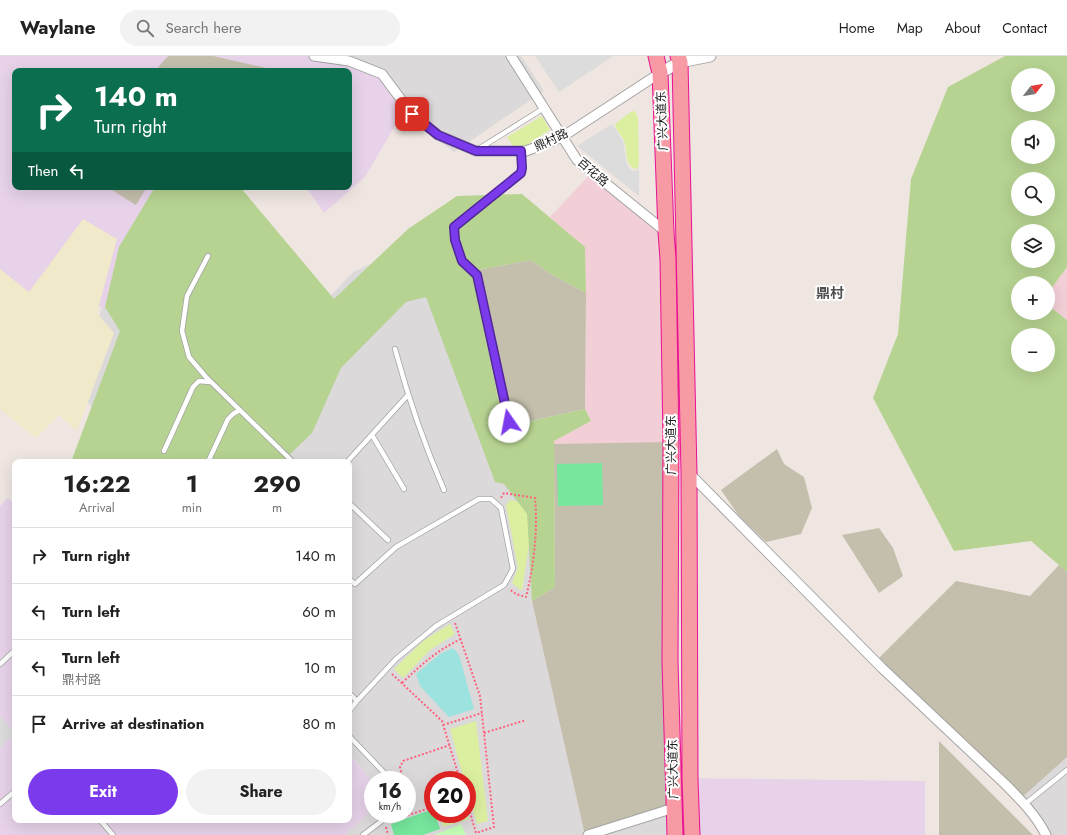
<!DOCTYPE html>
<html lang="en">
<head>
<meta charset="utf-8">
<style>
  body { margin:0; font-family:Jost,"Noto Sans SC",sans-serif; background:#f2f2f2; color:#222; height:100vh; display:flex; flex-direction:column; font-size:15px; white-space:nowrap }
  * { box-sizing:border-box; margin:0 }
  p { font-size:13px; color:#767676 }
  .icon { flex:none; width:22px; height:22px; fill:none; stroke:currentColor; stroke-width:2; stroke-linecap:round; stroke-linejoin:round }
  .map { position:relative; flex:1; overflow:hidden }
  .details { position:absolute; left:12px; top:403px; width:340px; height:364px; display:flex; flex-direction:column; background:#fff; border-radius:8px; box-shadow:0 4px 16px #0002 }
  .details>* { flex:none }
  .hud { position:absolute; left:12px; top:12px; width:340px; height:122px; border-radius:8px; box-shadow:0 4px 16px #0002; background:#0b6e4f; color:#fff; overflow:hidden }
  .needle { width:26px; rotate:59deg }
  .tools { position:absolute; left:1011px; top:12px; display:grid; gap:8px }
  .tools a { display:grid; place-items:center; width:44px; height:44px; border-radius:50%; background:#fff; box-shadow:0 4px 16px #0002; font-size:20px }
  .speed { position:absolute; left:364px; top:715px; display:flex; gap:8px; font-size:20px; font-weight:700; text-align:center }
  .speed>* { display:grid; place-content:center; width:52px; height:52px; border-radius:50%; background:#fff; box-shadow:0 4px 16px #0002; line-height:1 }
  .speed small { font-size:10px; font-weight:400 }
  .speed .limit { border:6px solid #d22; background:#fff; color:#111 }
  .pin { position:absolute; display:grid; place-items:center; width:34px; height:34px; color:#fff; margin:-17px; border-radius:8px; box-shadow:0 2px 6px #0006 }
  .me { position:absolute; width:44px; margin:-22px; rotate:348deg; stroke-linejoin:round; filter:drop-shadow(0 0 3px #0008) }
  .turn { display:flex; align-items:center; gap:14px; height:84px; padding:0 16px; font-size:18px }
  .turn .icon { width:52px; height:52px; stroke-width:2.5 }
  .turn b { display:block; font-size:28px; line-height:34px }
  .then { display:flex; align-items:center; height:38px; padding:0 16px; background:#0003; gap:8px; font-size:15px }
  .eta { display:flex; justify-content:space-evenly; align-items:center; height:68px; text-align:center }
  .eta b { font-size:24px; font-weight:700; line-height:28px }
  .action { display:flex; gap:8px; margin-top:auto; padding:8px 16px }
  .action a { flex:1; height:46px; border-radius:24px; background:#7c3aed; color:#fff; font-size:16px; font-weight:700; line-height:46px; text-align:center }
  .action a+a { background:#f2f2f2; color:#222 }
  ul { padding:0; list-style:none }
  li { display:flex; align-items:center; gap:12px; height:56px; padding:0 16px; border-top:1px solid #e0e0e0 }
  li div { flex:1 }
  li b { display:block; font-size:15px }
  li em { font-style:normal }
  header { display:flex; align-items:center; gap:24px; box-sizing:border-box; height:56px; padding:0 20px; background:#fff; border-bottom:1px solid #e0e0e0 }
  header strong { font-size:19px }
  nav { display:flex; gap:22px; margin-inline-start:auto; font-size:14px }
  .search { width:280px; height:36px; background:#f2f2f2; display:flex; align-items:center; gap:10px; box-sizing:border-box; padding:0 14px; border-radius:22px; color:#767676; font-size:15px }
  .map>svg:first-child { display:block }
  .residential { fill:#dbd9da; fill-rule:evenodd }
  .commercial { fill:#f2ced6 }
  .industrial { fill:#e7d2e9 }
  .construction { fill:#c4beac }
  .farmland { fill:#f0e9ca }
  .grass { fill:#dcefa1 }
  .forest { fill:#b6d391; fill-rule:evenodd }
  .park { fill:#c5ffb8 }
  .pitch { fill:#76e79d }
  .parking { fill:#dcdcdc }
  .water { fill:#9ce2df }
  .lines { fill:none; stroke-linecap:round; stroke-linejoin:round }
  .service-casing { stroke:#a3a3a3; stroke-width:6 }
  .minor-casing { stroke:#a3a3a3; stroke-width:11 }
  .tertiary-casing { stroke:#a3a3a3; stroke-width:13 }
  .trunk-casing { stroke:#e91295; stroke-width:17 }
  .path { stroke:#ff627c; stroke-width:2; stroke-dasharray:2 2; stroke-linecap:butt }
  .service { stroke:#fff; stroke-width:4.5 }
  .minor { stroke:#fff; stroke-width:9 }
  .tertiary { stroke:#fff; stroke-width:11 }
  .trunk { stroke:#f79aa4; stroke-width:15 }
  .route-casing { stroke:#51269a; stroke-width:10 }
  .route { stroke:#7c3aed; stroke-width:7 }
  .labels { text-anchor:middle; stroke-width:4; stroke-linejoin:round; paint-order:stroke }
  .street-label { font-size:12px; fill:#1c1c1c; stroke:#fff }
  .quarter-label { font-size:14px; font-weight:bold; fill:#4f4f4f; stroke:#fff }
</style>
</head>
<body>
<header>
<strong>Waylane</strong>
<div class="search"><svg class="icon" aria-label="search" viewBox="0 0 24 24"><circle cx="10" cy="10" r="6"/><path d="M15 15l6 6"/></svg>Search here</div>
<nav><a>Home</a><a>Map</a><a>About</a><a>Contact</a></nav>
</header>
<div class="map">
<svg width="1067" height="779" viewBox="0 0 1067 779">
  <rect width="100%" height="100%" fill="#efe6e1"/>
  <path class="residential" d="M271,0H521L544,35L454,96L417,69L392,41L349,15Z
    M153,131H214L324,247L353,216L413,189L539,470L532,545L585,779H345L373,753V758H407V724L373,725L349,698V406H130L129,403L80,335L122,172ZM433,724H467V758H433Z
    M1067,660V779H1046L1005,728Z
    M674,752L675,779H588Z"/>
  <path class="commercial" d="M592,116L666,176L668,203L671,386L670,605L674,752L585,779L532,545L555,531L554,385L591,365L585,353L586,237L585,191L550,161Z
    M1067,211V264L1048,249V237Z"/>
  <path class="industrial" d="M0,0H314L382,18L406,51L365,121L324,157L306,131H349V15H15V131H155L119,191L105,251L40,254L0,240Z
    M8,442L15,449V764H349V699L373,725V753L345,779H0V450Z
    M673,722L925,725V779H675Z"/>
  <path class="construction" d="M168,0H213L280,15H155Z
    M107,131H147L136,149Z
    M531,204L551,218L586,237L585,353L504,371L472,215Z
    M671,386L674,752L585,779L532,545L555,531L554,388Z
    M777,393L784,408L804,421L812,452L801,478L766,486L739,460L721,434Z
    M879,472L893,492L903,520L879,537L842,479Z
    M1059,509L1067,516V701L1020,743L875,606L956,525L1030,540Z
    M939,685L1033,779H939Z"/>
  <path class="farmland" d="M83,163L117,183L97,257L114,277L77,375L59,359L36,382L0,353V213L29,236Z"/>
  <path class="grass" d="M632,55H635L638,62L639,107L638,112L634,113C624,105 628,96 624,85C622,79 616,75 615,68Z
    M542,60L550,74L525,90H513L507,81Z
    M510,444L528,447L532,468L522,535L512,527L518,512L506,449Z
    M450,568L455,578L430,594L403,622L394,613L423,585Z
    M476,665L488,765L477,768L467,733V724H464L450,673Z
    M467,756L469,763L443,771L439,760L444,758H467Z"/>
  <path class="forest" d="M1005,0H1067V211L1048,237V227H1018V257H1048V249L1067,264V516L1031,485L954,495L873,342L898,278L911,123L948,31ZM1018,19H1048V49H1018ZM1018,71H1048V101H1018ZM1018,123H1048V153H1018ZM1018,175H1048V205H1018ZM1018,279H1048V309H1018Z
    M155,131H240L334,243L408,173L457,140L522,138L585,191L586,237L551,218L531,204L472,215L504,371L585,353L591,365L554,385L555,531L532,545L527,458L504,428L495,426L426,241L406,246L341,312L312,377L283,405L266,406H71L120,275L105,251L119,191Z"/>
  <path class="park" d="M461,768L466,779H434Z"/>
  <path class="pitch" d="M602,407L603,449L558,450L557,408Z
    M433,753V758H435L440,773L423,779H394L391,768Z"/>
  <path class="parking" d="M535,0H612V1L559,36Z
    M612,68L623,85L627,109L630,113L633,115L639,114V140L577,90Z
    M0,660L15,677L0,692Z"/>
  <path class="water" d="M453,592L459,599L474,653L449,661L420,630L416,618L440,598Z"/>
  <g class="lines">
    <defs>
      <path id="service" d="M477,94L544,52
        M208,200L187,240L182,275L189,301L206,321L293,406
        M395,293C408,341 424,388 444,434
        M509,365L477,219L462,205L455,185L454,171L521,117L522,112L521,95
        M372,379L404,433
        M164,395L193,331L199,325L210,326
        M208,406L228,363L233,358L240,354
        M347,406L408,339
        M349,447L388,484
        M349,523L355,528L396,491L479,443H491L501,452L513,513L504,529L436,570L396,603L357,645L349,655
        M0,608L15,594
        M349,637L357,645
        M349,680L391,724
        M0,748L15,735
        M1025,748L1067,714
        M100,764L113,779
        M363,779L391,758"/>
      <path id="minor" d="M314,0L349,5L382,18L412,58L438,79L476,95H526L562,81L660,17
        M511,0L577,104L666,176
        M689,417L882,612L1005,728C1020,743 1036,759 1046,779
        M588,779L674,752"/>
      <path id="tertiary" d="M660,17L680,6L710,0"/>
      <path id="trunk" d="M656,0L660,17L666,176L668,203L671,386L670,605L675,779
        M678,0L680,6L689,417L690,723L692,779"/>
    </defs>
    <use href="#service" class="service-casing"/>
    <use href="#minor" class="minor-casing"/>
    <use href="#tertiary" class="tertiary-casing"/>
    <use href="#trunk" class="trunk-casing"/>
    <path class="path" d="M501,442L504,437L535,442C538,474 534,509 526,541L516,538L509,533
      M455,567L480,640L494,771L476,777L467,746
      M392,618L442,665L460,724
      M402,627C422,608 436,595 461,583
      M443,669L482,657
      M484,677L526,664
      M403,724L400,711L403,705L450,689
      M396,763L433,751
      M386,771L388,779"/>
    <use href="#service" class="service"/>
    <use href="#minor" class="minor"/>
    <use href="#tertiary" class="tertiary"/>
    <use href="#trunk" class="trunk"/>
  </g>
  <g class="lines">
    <defs>
      <path id="route" d="M412,58L438,79L476,95H521L522,112L521,117L454,171L455,184L462,205L477,219L509,366"/>
    </defs>
    <use href="#route" class="route-casing"/>
    <use href="#route" class="route"/>
  </g>
  <g class="labels">
    <g class="street-label">
      <text transform="translate(662 65) rotate(-92)" y="4">广兴大道东</text>
      <text transform="translate(551 84) rotate(-25)" y="4">鼎村路</text>
      <text transform="translate(593 116) rotate(41)" y="4">百花路</text>
      <text transform="translate(671 389) rotate(-90)" y="4">广兴大道东</text>
      <text transform="translate(673 713) rotate(-91)" y="4">广兴大道东</text>
    </g>
    <g class="quarter-label">
      <text x="830" y="242">鼎村</text>
    </g>
  </g>
</svg>
<div class="tools">
<a><svg class="needle" viewBox="-14 -14 28 28"><path d="M0-13l5 13h-10z" fill="#e53935"/><path d="M0 13l5-13h-10z" fill="#767676"/></svg></a>
<a><svg class="icon" aria-label="sound" viewBox="0 0 24 24"><path d="M4 9h4l5-4v14l-5-4H4zM17 9q2 3 0 6"/></svg></a>
<a><svg class="icon" aria-label="search" viewBox="0 0 24 24"><circle cx="10" cy="10" r="6"/><path d="M15 15l6 6"/></svg></a>
<a><svg class="icon" aria-label="layers" viewBox="0 0 24 24"><path d="M12 4l9 5-9 5-9-5zM3 14l9 5 9-5"/></svg></a>
<a>+</a>
<a>−</a>
</div>
<div class="speed"><div>16<small>km/h</small></div><div class="limit">20</div></div>
<div class="pin" style="left:412px;top:58px;background:#d93025"><svg class="icon" aria-label="arrive" viewBox="0 0 24 24"><path d="M6 21V4h12l-3 4 3 4H6"/></svg></div>
<svg class="me" style="left:509px;top:366px" viewBox="-20 -20 40 40"><circle r="19" fill="#fff"/><path d="M0-13L10 11 0 6-10 11z" fill="#7c3aed"/></svg>
<div class="hud">
<div class="turn"><svg class="icon" aria-label="right" viewBox="0 0 24 24"><path d="M7 20v-9h11M14 6l5 5-5 5"/></svg><div><b>140 m</b>Turn right</div></div>
<div class="then">Then<svg class="icon" aria-label="left" viewBox="0 0 24 24"><path d="M17 20v-9H6M10 6l-5 5 5 5"/></svg></div>
</div>
<section class="details">
<div class="eta">
<div><b>16:22</b><p>Arrival</p></div>
<div><b>1</b><p>min</p></div>
<div><b>290</b><p>m</p></div>
</div>
<ul>
<li><svg class="icon" aria-label="right" viewBox="0 0 24 24"><path d="M7 20v-9h11M14 6l5 5-5 5"/></svg><div><b>Turn right</b></div><em>140 m</em></li>
<li><svg class="icon" aria-label="left" viewBox="0 0 24 24"><path d="M17 20v-9H6M10 6l-5 5 5 5"/></svg><div><b>Turn left</b></div><em>60 m</em></li>
<li><svg class="icon" aria-label="left" viewBox="0 0 24 24"><path d="M17 20v-9H6M10 6l-5 5 5 5"/></svg><div><b>Turn left</b><p>鼎村路</p></div><em>10 m</em></li>
<li><svg class="icon" aria-label="arrive" viewBox="0 0 24 24"><path d="M6 21V4h12l-3 4 3 4H6"/></svg><div><b>Arrive at destination</b></div><em>80 m</em></li>
</ul>
<div class="action"><a>Exit</a><a>Share</a></div>
</section>
</div>
</body>
</html>
